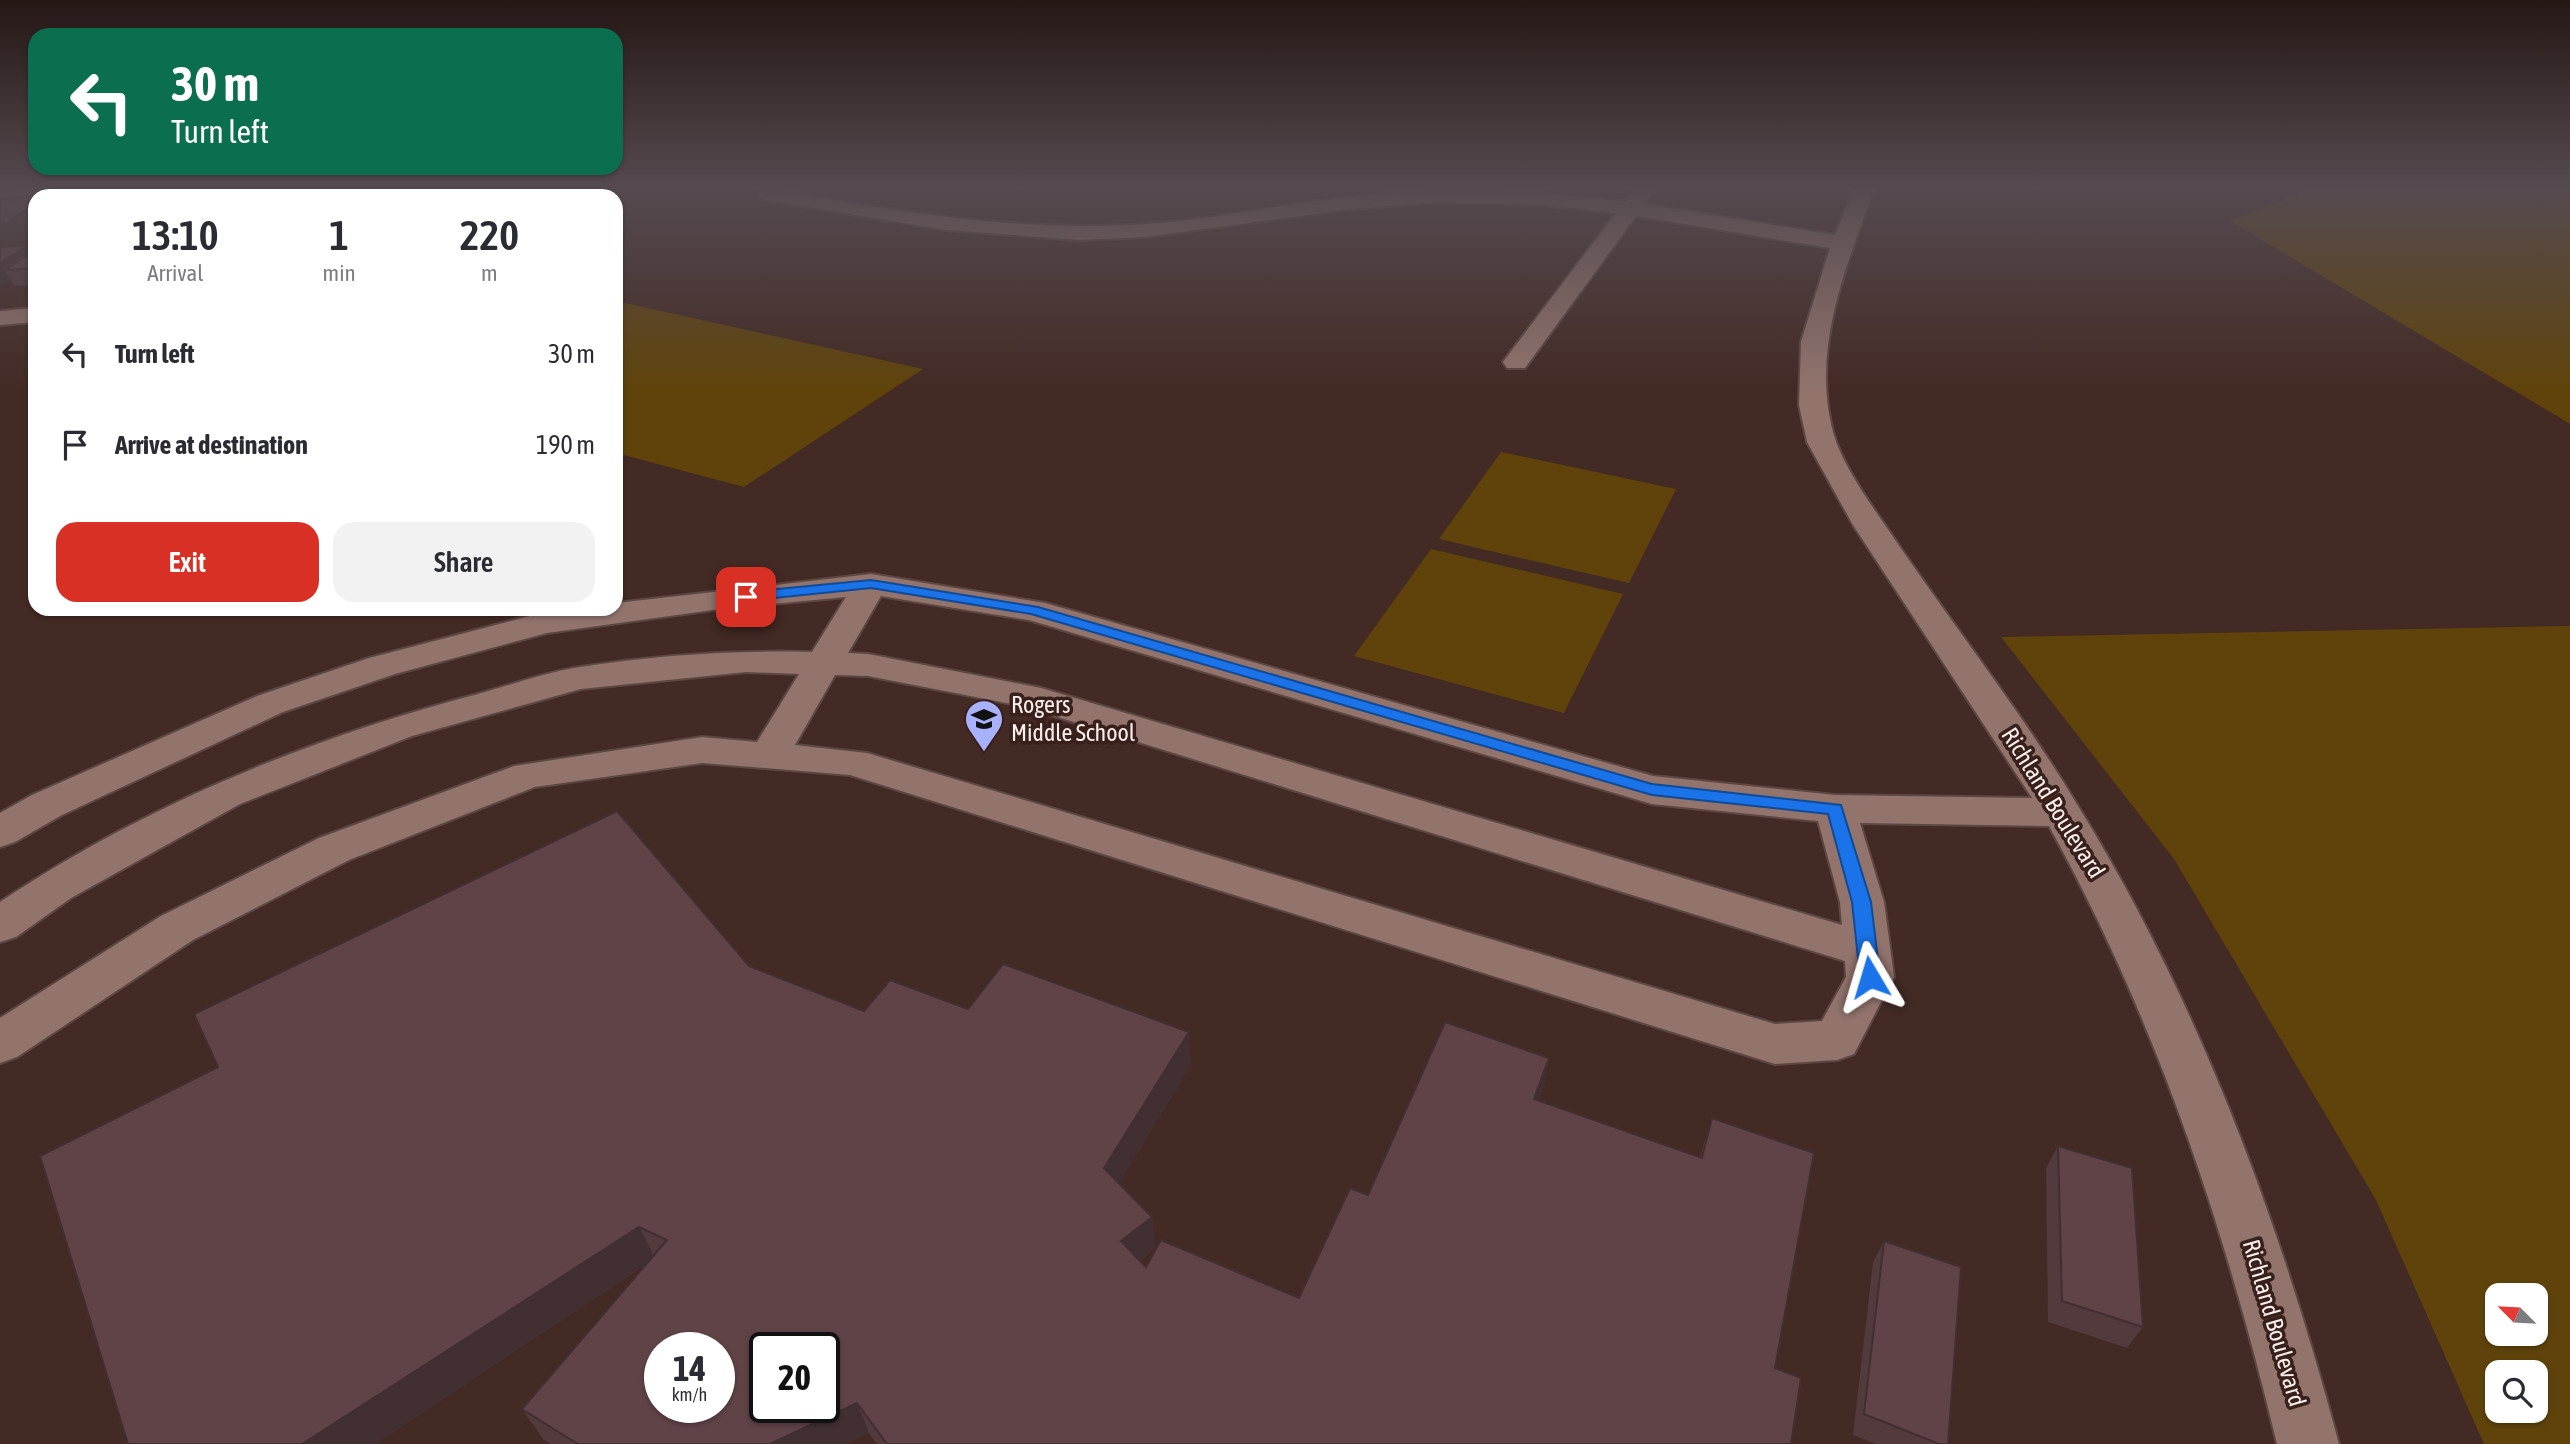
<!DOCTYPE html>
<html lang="en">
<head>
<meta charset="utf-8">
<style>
  body { margin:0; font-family:"Asap Condensed",sans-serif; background:#f2f2f3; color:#2b2b33; height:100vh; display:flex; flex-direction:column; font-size:26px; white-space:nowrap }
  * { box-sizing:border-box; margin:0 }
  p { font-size:23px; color:#7c7c81 }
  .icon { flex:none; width:38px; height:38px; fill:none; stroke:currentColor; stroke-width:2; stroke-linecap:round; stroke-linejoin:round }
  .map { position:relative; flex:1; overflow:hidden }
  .drawer { position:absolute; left:28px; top:189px; width:595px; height:427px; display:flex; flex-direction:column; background:#fff; border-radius:21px; box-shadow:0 2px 5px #0004 }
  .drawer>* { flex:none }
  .hud { position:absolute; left:28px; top:28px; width:595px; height:147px; border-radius:21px; box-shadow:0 2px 5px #0004; background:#0b6e4f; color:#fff; overflow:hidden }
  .needle { width:46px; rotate:294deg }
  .tools { position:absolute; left:2485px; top:1283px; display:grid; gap:14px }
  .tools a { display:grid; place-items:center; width:63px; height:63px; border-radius:14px; background:#fff; box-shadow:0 2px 5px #0004; font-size:35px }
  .speed { position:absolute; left:644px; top:1332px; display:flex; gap:14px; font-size:35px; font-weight:700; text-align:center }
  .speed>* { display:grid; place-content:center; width:91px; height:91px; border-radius:50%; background:#fff; box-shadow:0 2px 5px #0004; line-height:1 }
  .speed small { font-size:18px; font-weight:400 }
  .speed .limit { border:4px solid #111; border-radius:10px; background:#fff; color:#111 }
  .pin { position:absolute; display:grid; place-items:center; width:60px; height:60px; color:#fff; margin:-30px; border-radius:14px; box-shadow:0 4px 10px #0006 }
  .me { position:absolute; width:77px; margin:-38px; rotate:353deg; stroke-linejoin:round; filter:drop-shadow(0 0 5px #0008) }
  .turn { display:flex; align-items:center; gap:24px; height:147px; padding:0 28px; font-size:32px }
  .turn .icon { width:91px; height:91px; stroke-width:2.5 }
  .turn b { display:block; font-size:49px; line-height:60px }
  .eta { display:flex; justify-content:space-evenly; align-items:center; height:119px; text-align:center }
  .eta b { font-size:42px; font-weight:600; line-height:49px }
  .button { display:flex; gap:14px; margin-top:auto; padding:14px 28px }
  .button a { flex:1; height:80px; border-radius:21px; background:#d93025; color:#fff; font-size:28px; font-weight:600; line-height:80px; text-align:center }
  .button a+a { background:#f2f2f3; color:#2b2b33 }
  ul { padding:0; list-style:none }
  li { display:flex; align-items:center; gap:21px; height:91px; padding:0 28px }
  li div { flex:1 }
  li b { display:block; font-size:26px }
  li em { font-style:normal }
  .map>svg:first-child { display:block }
  .green { fill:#5f430b; fill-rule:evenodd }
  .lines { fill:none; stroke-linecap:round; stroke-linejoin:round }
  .minor-casing { stroke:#5c4742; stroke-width:4 }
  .minor { fill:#92746d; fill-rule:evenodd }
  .wall { fill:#523a3d }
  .shaded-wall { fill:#422f32 }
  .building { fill:#5f4347; stroke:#422f32; stroke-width:2; fill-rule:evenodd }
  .route { fill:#1a73e8; stroke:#114b97; stroke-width:2 }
  .labels { text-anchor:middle; stroke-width:7; stroke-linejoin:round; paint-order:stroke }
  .poi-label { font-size:24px; fill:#fdefeb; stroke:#38201b; text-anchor:start }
  .street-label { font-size:24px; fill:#fdefeb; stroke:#38201b }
</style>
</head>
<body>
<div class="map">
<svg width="2570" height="1444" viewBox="0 0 2570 1444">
  <rect width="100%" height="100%" fill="#432a24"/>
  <path class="green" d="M2312,189H2570V424L2230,221Z
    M616,301L923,369L744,487L616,453Z
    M1501,452L1676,489L1629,583L1439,539Z
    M1431,549L1623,594L1564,713L1354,656Z
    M2570,626V1444H2484L2376,1200L2174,859L2001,637ZM2497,1295H2536V1334H2497ZM2497,1372H2536V1410H2497Z"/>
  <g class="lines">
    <defs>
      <path id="minor" d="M19,189H108L98,195L35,196V200L0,203V191Z
        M770,189C889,210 1008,231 1129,225C1202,222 1276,205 1350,197C1442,186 1533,190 1625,202L1634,189H1650L1652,193L1644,204L1835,235L1854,189H1874C1846,268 1811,347 1833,432C1843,469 1878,514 1900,547C1959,633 2024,716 2078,806C2200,1004 2279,1220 2339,1444H2277C2225,1228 2157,1021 2049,826L1860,823L1884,902L1894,977L1854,1054L1837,1060L1775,1064L850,775L702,763L535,787L349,860L193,940L17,1057L0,1063V1018L161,916L319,838L514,766L702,737L757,742L799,674L746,672L581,689L412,736L240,804L71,898L16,937L0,942V902C145,805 310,738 478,694C511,685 546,672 580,667C656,655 735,650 812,652L846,597L720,609L547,633L395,674L283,712L62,815L15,842L0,847V813L32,795L257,696L369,658L545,612L616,609V603L871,574L1045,603L1653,776L1835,795L2032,798L1853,525L1807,442L1799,405L1801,342L1830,248L1636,216L1525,368H1507L1503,362L1616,213L1540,205L1439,202L1351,209L1145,237L1080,240L946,230L761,199L758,195L761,191ZM881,596L1029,620L1652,804L1818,821L1840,902L1842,925L1041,688L868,654L848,653ZM835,675L868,676L1022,706L1845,961L1846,977L1822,1021L1775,1024L867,753L795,745Z
        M35,308V322L0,325V311Z"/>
    </defs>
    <use href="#minor" class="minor-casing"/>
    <use href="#minor" class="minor"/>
  </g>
  <path class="wall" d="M106,189H121L123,191L380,189L379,196H319L316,190L313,196H55Z
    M0,247L31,253L35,250V285L14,286L10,279L0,286Z
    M749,966L864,1011L968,1009L1191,1065L1119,1183L1152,1217L1155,1249L1140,1261L1146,1267L1299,1298L1368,1195L1549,1058L1543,1090L1539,1101L1700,1157L1712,1118L1775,1368L1791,1444H877L869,1433L846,1444H551L543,1439L522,1409L645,1265L375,1444H128Z
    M2058,1146L2143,1327L2127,1348L2048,1322L2046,1168Z
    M1884,1241L1948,1444H1876L1853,1435L1873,1262Z"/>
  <path class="shaded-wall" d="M119,189H121L125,196H112Z
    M182,189H193L195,196H178Z
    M242,189H254L252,196H240Z
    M302,189H380L379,196H319L316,190L313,196H301L300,193Z
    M383,189H441L440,190L386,196Z
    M35,202V240L32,241L27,231L16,239L0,240V224Z
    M27,246L35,260L5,270L10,279L0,286V263Z
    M1189,1032L1191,1065L1109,1200L1104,1168Z
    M1549,1058L1543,1090L1528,1131L1534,1099Z
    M1152,1217L1155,1249L1126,1273L1121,1241Z
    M639,1227L655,1258L375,1444H302Z
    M857,1403L869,1433L846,1444H770Z"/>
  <path class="building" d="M106,189H119L112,196H55Z
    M124,189H182L178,196H119Z
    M187,189H242L240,196H184Z
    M255,189H302L300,193L250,196Z
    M35,196V202L8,223L0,224V199Z
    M35,214V224L23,225Z
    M27,246L0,263V247Z
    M35,250V268L5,270Z
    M617,811L749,966L864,1011L890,980L968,1009L1003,964L1189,1032L1104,1168L1152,1217L1121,1241L1146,1267L1161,1240L1299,1298L1350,1188L1368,1195L1445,1022L1549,1058L1534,1099L1702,1158L1712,1118L1814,1153L1775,1368L1801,1378L1791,1444H887L857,1403L770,1444H578L522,1409L667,1240L639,1227L302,1444H128L40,1156L218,1067L194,1014ZM660,1348H719V1407H660ZM765,1348H824V1407H765Z
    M2058,1146L2132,1168L2143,1327L2062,1301Z
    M1884,1241L1961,1267L1948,1444H1939L1864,1414Z"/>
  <linearGradient id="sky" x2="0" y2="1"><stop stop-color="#251714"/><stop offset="0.48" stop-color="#554a50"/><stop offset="1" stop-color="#554a50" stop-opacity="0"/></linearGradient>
  <rect width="2570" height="391" fill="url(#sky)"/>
  <path class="route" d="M871,580L1038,607L1652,784L1841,805L1871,902L1880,977L1877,982H1863L1860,977L1852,902L1828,814L1652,795L1031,614L871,588L746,601L738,597L746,592Z"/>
  <defs>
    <symbol id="school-pin" viewBox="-11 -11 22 30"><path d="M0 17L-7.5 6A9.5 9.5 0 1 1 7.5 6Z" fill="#a7b1fc" stroke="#38201b"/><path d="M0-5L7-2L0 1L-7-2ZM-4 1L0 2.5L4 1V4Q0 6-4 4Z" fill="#111"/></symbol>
  </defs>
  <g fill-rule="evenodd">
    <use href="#school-pin" x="962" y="697" width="44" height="60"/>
  </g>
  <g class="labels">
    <g class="poi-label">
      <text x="1011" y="713">Rogers<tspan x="1011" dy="28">Middle School</tspan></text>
    </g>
    <g class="street-label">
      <text transform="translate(2053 803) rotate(58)" y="8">Richland Boulevard</text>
      <text transform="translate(2274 1323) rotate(74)" y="8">Richland Boulevard</text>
    </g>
  </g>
</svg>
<div class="tools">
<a><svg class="needle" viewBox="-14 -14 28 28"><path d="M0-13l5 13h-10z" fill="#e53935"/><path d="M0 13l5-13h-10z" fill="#7c7c81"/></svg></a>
<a><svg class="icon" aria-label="search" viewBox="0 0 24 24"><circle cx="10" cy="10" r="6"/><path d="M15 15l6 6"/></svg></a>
</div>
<div class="speed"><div>14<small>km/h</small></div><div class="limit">20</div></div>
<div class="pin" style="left:746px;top:597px;background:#d93025"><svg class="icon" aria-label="arrive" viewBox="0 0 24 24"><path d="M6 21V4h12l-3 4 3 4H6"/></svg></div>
<svg class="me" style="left:1870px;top:977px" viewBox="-20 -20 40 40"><path d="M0-17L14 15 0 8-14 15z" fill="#1a73e8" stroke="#fff" stroke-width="4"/></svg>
<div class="hud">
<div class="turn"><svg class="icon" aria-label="left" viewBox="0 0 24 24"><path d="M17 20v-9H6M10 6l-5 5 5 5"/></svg><div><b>30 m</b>Turn left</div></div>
</div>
<section class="drawer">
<div class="eta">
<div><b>13:10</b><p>Arrival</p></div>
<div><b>1</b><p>min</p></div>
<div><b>220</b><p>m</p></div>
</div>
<ul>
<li><svg class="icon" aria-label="left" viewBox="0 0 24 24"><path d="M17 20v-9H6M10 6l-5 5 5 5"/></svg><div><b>Turn left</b></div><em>30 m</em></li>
<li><svg class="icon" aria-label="arrive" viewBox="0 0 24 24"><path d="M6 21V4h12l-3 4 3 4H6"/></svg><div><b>Arrive at destination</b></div><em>190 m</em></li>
</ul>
<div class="button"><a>Exit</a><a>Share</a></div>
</section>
</div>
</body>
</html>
